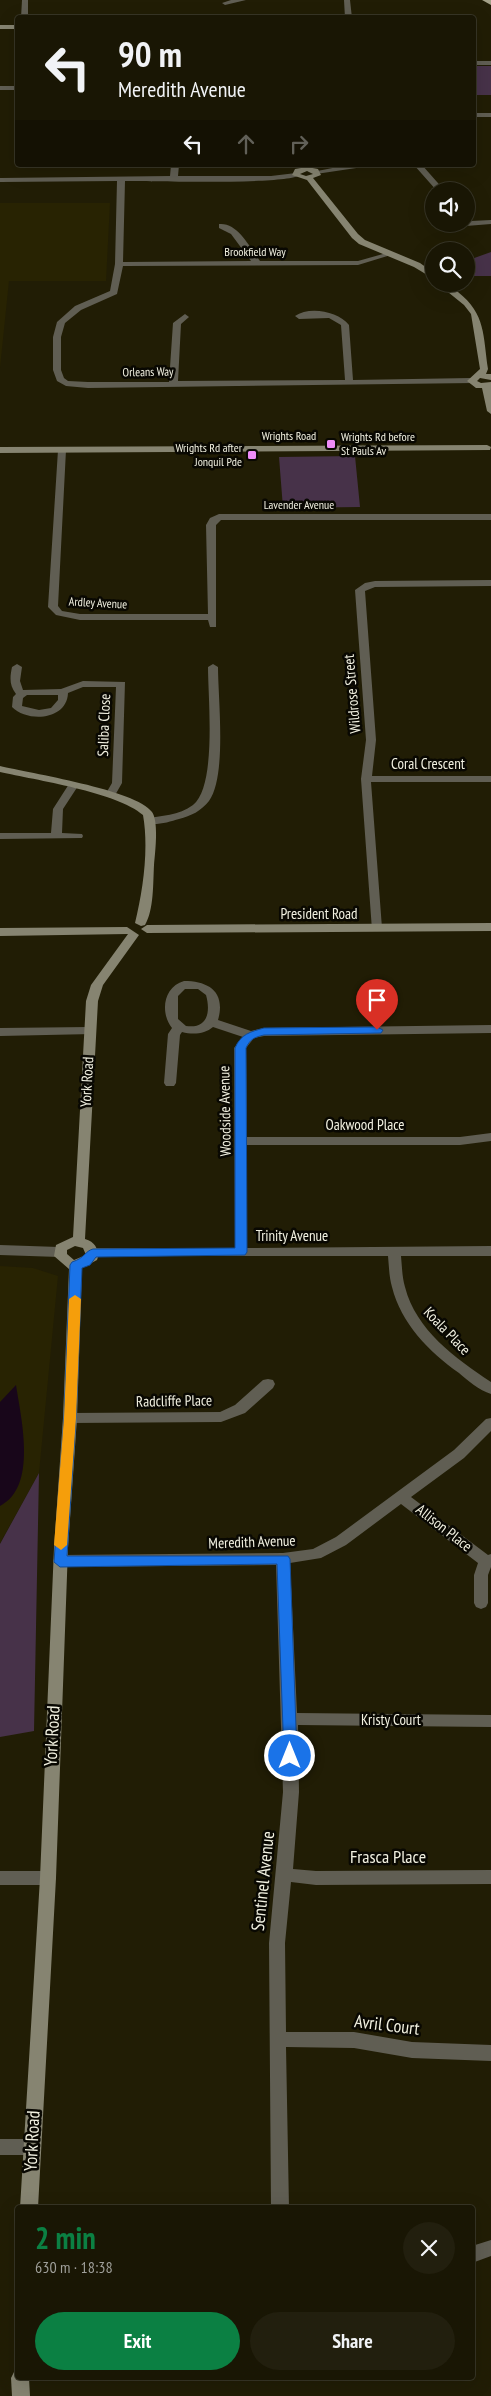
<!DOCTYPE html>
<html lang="en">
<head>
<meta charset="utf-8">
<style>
  body { margin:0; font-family:"PT Sans Narrow",sans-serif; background:#221f0e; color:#f1f3f6; height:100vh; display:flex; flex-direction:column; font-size:19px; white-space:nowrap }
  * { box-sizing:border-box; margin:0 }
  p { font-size:16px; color:#9f9f9a }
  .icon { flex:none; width:28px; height:28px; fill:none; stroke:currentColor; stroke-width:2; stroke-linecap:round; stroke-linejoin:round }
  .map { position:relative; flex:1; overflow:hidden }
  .drawer { position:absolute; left:15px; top:2205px; width:460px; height:175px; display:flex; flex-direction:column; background:#191604; border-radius:5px; box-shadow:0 5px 20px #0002,0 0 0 1px #373526 }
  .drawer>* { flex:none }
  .hud { position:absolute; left:15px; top:15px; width:461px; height:152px; border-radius:5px; box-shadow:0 5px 20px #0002,0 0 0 1px #373526; background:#191604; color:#f1f3f6; overflow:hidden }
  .fabs { position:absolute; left:425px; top:182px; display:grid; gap:10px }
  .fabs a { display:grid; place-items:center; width:50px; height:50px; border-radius:50%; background:#191604; box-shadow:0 5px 20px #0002,0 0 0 1px #373526; font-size:25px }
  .pin { position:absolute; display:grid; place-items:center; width:42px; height:42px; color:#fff; margin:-51px -21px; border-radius:50% 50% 50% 0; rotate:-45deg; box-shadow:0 0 5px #0007 }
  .pin .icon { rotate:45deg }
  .me { position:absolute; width:55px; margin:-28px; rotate:0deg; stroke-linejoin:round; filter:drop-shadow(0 0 4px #0008) }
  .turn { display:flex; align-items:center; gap:18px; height:105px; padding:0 20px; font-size:22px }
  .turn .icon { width:65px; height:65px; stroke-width:2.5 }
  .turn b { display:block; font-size:35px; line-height:42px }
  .lanes { display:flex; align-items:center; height:48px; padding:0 20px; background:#0003; justify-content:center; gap:25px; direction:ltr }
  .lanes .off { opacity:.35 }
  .round { display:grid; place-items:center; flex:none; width:52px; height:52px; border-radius:26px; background:#221f0e }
  .summary { display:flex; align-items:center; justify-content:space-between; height:85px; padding:0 20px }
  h1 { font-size:30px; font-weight:700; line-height:38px; color:#0b8043 }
  .primary-button { display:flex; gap:10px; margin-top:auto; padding:10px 20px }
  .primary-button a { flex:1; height:58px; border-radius:30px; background:#0b8043; color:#fff; font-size:20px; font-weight:700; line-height:58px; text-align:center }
  .primary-button a+a { background:#221f0e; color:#f1f3f6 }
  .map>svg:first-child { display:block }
  .built { fill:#282302 }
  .green { fill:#473249 }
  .water { fill:#18061a }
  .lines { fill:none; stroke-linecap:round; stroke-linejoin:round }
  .street { fill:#605e53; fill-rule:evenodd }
  .secondary { fill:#868471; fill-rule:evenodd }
  .primary { fill:#a4a189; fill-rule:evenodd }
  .route { fill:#1a73e8; stroke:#114b97 }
  .slow { fill:#f59e0b }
  .poi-dot { fill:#ee8cf8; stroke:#090802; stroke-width:2 }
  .labels { text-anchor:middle; stroke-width:5; stroke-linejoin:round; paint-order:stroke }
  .far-street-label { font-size:12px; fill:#f2f1e1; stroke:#090802 }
  .far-poi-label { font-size:12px; fill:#f2f1e1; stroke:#090802; text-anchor:start }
  .street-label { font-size:15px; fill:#f2f1e1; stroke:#090802 }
  .near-street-label { font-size:18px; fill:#f2f1e1; stroke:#090802 }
</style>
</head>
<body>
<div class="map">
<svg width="491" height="2396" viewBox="0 0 491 2396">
  <rect width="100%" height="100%" fill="#211d05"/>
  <path class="built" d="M0,203H110L106,281H9L0,368Z
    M0,1266L33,1268L58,1276L39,1473L0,1543Z"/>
  <path class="green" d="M474,66H491V95H474Z
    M491,252V276H466V261Z
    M355,456L360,507L283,508L279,457Z
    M39,1473L34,1731L0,1737V1544Z"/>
  <path class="water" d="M16,1385C21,1418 38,1487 0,1506V1402Z"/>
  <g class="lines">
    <path class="street" d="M22,0H28V18H21Z
      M231,0H246L225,5L222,3Z
      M344,0H350L352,18H345Z
      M474,61H491V65H474Z
      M0,86H18V90H0Z
      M474,113H491V117H474Z
      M171,165H179L178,176H271L296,173L300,175C286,185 151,181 125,181L123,262L251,261L231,234L219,228V224C238,222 250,248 260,261H358L390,252L394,254L358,265L123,266L117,294L81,310L65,323L61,337V370L64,378L68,381L88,382H169L173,323L185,314L189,317L181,324L178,381L345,380L341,325L329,318L299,319L295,316C309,306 338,311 349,325L353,380L471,378L475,381L474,383L88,388L66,386L57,381L53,370V337L57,322L75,306L110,291L115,264L117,181L0,182V178L170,176Z
      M348,165H367L363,167L316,174L312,172Z
      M414,165H422L445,191H437Z
      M466,218L471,221L491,220V224L466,226Z
      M62,447L66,450L58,606L62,611L80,614H208L206,525L210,518L219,514H491V520H221L216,525V627H210L208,620H80L56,615L48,607L58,450Z
      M491,580V586L375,587L365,591L376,740L372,776H491V782H371L382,928L380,930H372L361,779L366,740L355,590L365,583L375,581Z
      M17,664L22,667L20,681L23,690L61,689L83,681L125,682L122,783L114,797L110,798L105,795L112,783L116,687H83L68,693C67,720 28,723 12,707L13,697L16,694C9,685 10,677 12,667ZM27,695H58V700L51,708L39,710L22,706L23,698Z
      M213,664L218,667C218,699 227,776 209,801C201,811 191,816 179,819C169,822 156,826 145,823L144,821L145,819C161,815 179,816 193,805C217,786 208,698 208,667Z
      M73,783L78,786L63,809L62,833L82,834L83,836L82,838L0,839V833H51L53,809L69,784Z
      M184,981C209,981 226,992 218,1020L251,1031L264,1028L491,1025V1033L264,1036L254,1038L246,1048L247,1137H460L491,1133V1141L460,1145H247V1248L491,1246V1256H401C402,1266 402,1277 405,1287C416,1330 455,1358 491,1382V1394C479,1390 468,1381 459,1373C429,1352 401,1323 392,1287C389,1277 389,1266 388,1256H88L87,1253L88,1250L93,1248H235L234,1048L243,1037L213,1027C205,1034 193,1035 182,1032L180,1035L176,1083L174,1086H166L164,1083L168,1034L172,1028C160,1013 163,987 184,981ZM185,989H198L206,995C211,1013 207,1029 186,1026L178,1019V996Z
      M89,1027L95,1031L93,1034L0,1036V1028Z
      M0,1245L59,1247L65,1252L59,1257L0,1255Z
      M268,1379L273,1380L275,1384L273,1388L245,1413L221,1422L70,1423L65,1422L63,1418L65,1414L70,1413L220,1412L235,1405L263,1380Z
      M491,1418V1431L464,1458L411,1497L488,1555L491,1554V1567L488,1575V1603L486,1607L481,1609L476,1607L474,1603V1575L478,1563L401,1504L346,1545L321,1558L290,1563L297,1713L491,1715V1727L298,1725L299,1792L293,1869L316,1871L491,1870V1884L316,1885L291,1882L285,1943L286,2032H354L412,2042L491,2045V2061L412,2058L354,2048L286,2047L289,2208H271L269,1943L283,1792L276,1565L60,1567L55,1565L53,1561L55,1557L60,1555L283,1553L313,1549L336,1537L454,1450L486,1419Z
      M0,1871H48L54,1873L56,1878L54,1883L48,1885H0Z
      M0,2139H31L37,2141L39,2147L37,2153L31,2155H0Z
      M491,2240V2256L472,2263V2246Z"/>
    <path class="secondary" d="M0,25H18V29H0Z
      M307,167L318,169L321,175L313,178L358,234L365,240L420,263L434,273V279L414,267L359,244L352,238L307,180L292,175L295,169ZM307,171L313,174L306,176L300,174Z
      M438,284C447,283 451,287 458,292C486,314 483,336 488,369L486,374H491V380L480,378L477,381L481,383L491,382V414L487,411L482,388H476L467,381L480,369L471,314L464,305Z
      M487,445L491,447L490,450L0,453V447Z
      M0,766C29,773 137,790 152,812C159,822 155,853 154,865C153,883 154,910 145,925L141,926L135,923C143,890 149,849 143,815C117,792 35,780 0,772Z
      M491,923V931L147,933L141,929L147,925Z
      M127,927L139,935L103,985L98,1001L85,1239C95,1242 98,1248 98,1257L97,1260L82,1268L77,1418L68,1548L56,1878L38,2208H20L40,1878L54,1548L63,1418L69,1269L54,1256L56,1245L73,1237L86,1001L91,985L128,934L0,936V928ZM75,1246L83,1248L86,1255L74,1260L67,1254V1250Z
      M18,2370V2378H29L30,2396H12L11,2378L14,2372Z"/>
    <path class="primary" d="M482,0H491V5Z"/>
  </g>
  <path class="route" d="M377,1027L383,1030L381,1033L264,1035C255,1037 250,1039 246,1048L247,1252L245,1255L96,1257L90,1265L82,1268L76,1418L67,1556H288L290,1559L297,1756L295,1760L290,1761L286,1760L284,1756L277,1564L60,1567L54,1562L64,1418L70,1265L72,1262C85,1258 85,1251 93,1249L235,1248V1048C241,1034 250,1032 264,1028Z"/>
  <path class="slow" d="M75,1295L81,1299L76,1418L67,1545L61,1550L54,1545L64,1418L69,1299Z"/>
  <g class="poi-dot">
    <rect x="326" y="439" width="10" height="10" rx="2.5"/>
    <rect x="247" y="450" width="10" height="10" rx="2.5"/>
  </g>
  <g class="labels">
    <g class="far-street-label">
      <text x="255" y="256">Brookfield Way</text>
      <text transform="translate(148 372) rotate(-1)" y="4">Orleans Way</text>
      <text x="289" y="440">Wrights Road</text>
      <text x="299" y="509">Lavender Avenue</text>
      <text transform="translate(98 603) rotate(3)" y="4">Ardley Avenue</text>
    </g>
    <g class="far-poi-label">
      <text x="341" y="441">Wrights Rd before<tspan x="341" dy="14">St Pauls Av</tspan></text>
      <text x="242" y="452" text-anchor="end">Wrights Rd after<tspan x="242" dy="14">Jonquil Pde</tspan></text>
    </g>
    <g class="street-label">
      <text transform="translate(352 694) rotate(-95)" y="5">Wildrose Street</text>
      <text transform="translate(104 725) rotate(-88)" y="5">Saliba Close</text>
      <text x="428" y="769">Coral Crescent</text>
      <text x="319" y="919">President Road</text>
      <text transform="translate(87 1082) rotate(-87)" y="5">York Road</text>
      <text transform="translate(225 1111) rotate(-91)" y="5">Woodside Avenue</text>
      <text x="365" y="1130">Oakwood Place</text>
      <text x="292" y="1241">Trinity Avenue</text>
      <text transform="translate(447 1331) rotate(46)" y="5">Koala Place</text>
      <text transform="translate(174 1401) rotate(-1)" y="5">Radcliffe Place</text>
      <text transform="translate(444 1528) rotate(38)" y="5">Allison Place</text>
      <text transform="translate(252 1542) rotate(-2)" y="5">Meredith Avenue</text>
      <text x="391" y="1725">Kristy Court</text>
    </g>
    <g class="near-street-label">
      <text transform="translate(52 1736) rotate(-87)" y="6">York Road</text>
      <text x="388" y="1863">Frasca Place</text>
      <text transform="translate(263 1881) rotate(-84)" y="6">Sentinel Avenue</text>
      <text transform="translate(387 2025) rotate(7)" y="6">Avril Court</text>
      <text transform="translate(32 2141) rotate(-87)" y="6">York Road</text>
    </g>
  </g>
</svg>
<div class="fabs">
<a><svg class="icon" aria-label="sound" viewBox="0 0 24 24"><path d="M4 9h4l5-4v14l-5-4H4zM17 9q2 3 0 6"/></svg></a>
<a><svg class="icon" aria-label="search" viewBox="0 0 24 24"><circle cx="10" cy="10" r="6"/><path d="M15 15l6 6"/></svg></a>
</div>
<div class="pin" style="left:377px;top:1030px;background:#d93025"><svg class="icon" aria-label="arrive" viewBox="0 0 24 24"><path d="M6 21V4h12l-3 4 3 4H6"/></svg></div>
<svg class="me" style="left:290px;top:1756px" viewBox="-20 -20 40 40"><circle r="17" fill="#1a73e8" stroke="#fff" stroke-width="3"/><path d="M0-11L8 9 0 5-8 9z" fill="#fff"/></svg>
<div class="hud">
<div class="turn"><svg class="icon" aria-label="left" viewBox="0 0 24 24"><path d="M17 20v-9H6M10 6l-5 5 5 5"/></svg><div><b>90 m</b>Meredith Avenue</div></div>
<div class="lanes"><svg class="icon" aria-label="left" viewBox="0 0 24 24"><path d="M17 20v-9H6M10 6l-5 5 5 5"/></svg><svg class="icon off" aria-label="ahead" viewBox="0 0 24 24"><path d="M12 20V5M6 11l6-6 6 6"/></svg><svg class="icon off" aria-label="right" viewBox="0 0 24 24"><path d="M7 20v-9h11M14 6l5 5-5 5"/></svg></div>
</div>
<section class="drawer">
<div class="summary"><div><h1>2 min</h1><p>630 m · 18:38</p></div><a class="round"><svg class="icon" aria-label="close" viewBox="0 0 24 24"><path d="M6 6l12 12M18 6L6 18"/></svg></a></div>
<div class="primary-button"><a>Exit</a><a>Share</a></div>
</section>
</div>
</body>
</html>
